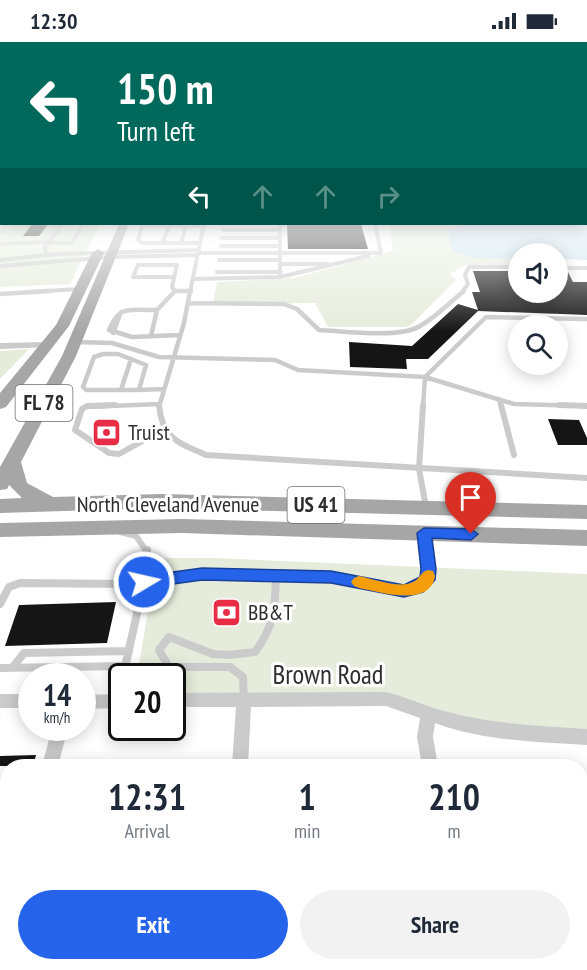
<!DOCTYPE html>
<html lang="en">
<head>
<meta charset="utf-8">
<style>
  body { margin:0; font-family:"PT Sans Narrow",sans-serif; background:#f2f2f3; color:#1f2937; height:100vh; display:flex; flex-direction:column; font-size:22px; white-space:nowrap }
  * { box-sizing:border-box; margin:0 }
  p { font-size:20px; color:#747a83 }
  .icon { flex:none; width:33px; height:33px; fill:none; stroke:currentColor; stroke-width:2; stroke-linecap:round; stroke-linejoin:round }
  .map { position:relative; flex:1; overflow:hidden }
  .sheet { position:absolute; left:0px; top:717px; width:588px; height:212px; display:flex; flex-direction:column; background:#fff; border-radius:24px 24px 0 0; box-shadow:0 3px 15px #0003 }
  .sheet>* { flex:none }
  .top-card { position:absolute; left:0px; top:0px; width:588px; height:183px; box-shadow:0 3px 15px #0003; background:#00695c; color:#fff; overflow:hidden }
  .tools { position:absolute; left:508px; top:201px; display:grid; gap:12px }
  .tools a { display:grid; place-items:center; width:60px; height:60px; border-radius:50%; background:#fff; box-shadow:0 3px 15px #0003; font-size:30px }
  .speed { position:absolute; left:18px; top:621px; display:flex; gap:12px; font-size:30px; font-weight:700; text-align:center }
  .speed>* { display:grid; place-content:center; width:78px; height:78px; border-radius:50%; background:#fff; box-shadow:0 3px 15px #0003; line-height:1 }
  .speed small { font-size:15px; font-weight:400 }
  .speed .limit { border:3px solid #111; border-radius:9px; background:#fff; color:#111 }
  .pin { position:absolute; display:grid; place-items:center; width:51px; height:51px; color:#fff; margin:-62px -26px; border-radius:50% 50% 50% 0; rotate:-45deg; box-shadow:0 0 6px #0007 }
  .pin .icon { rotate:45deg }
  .me { position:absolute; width:66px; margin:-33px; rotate:81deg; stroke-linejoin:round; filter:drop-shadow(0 0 4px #0008) }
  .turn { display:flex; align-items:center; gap:21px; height:126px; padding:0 18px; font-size:27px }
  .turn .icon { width:78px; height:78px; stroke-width:2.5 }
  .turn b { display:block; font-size:42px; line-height:51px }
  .lanes { display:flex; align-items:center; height:57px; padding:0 18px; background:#0003; justify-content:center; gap:30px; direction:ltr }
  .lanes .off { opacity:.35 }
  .eta { display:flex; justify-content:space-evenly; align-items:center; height:102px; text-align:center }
  .eta b { font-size:36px; font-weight:600; line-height:42px }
  .cta { display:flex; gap:12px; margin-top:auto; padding:12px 18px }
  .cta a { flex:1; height:69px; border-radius:36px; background:#2563eb; color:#fff; font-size:24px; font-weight:600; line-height:69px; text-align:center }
  .cta a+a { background:#f2f2f3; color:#1f2937 }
  .status { display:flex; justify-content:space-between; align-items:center; height:42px; padding:0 30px; background:#fff; direction:ltr }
  .status svg { height:16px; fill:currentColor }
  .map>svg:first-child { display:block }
  .green { fill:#e5ecdb }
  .water { fill:#c7e0ec }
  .building { fill:#151515 }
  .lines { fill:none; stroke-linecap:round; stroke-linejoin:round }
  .lane-far4 { stroke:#cbcbcb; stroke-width:4 }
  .lane-far3 { stroke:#cbcbcb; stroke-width:4.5 }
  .lane-far2 { stroke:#cbcbcb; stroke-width:6 }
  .lane-far1 { stroke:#cbcbcb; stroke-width:8 }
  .lane { stroke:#cbcbcb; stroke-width:9 }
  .street { fill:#cbcbcb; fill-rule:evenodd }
  .primary { fill:#a6a6a6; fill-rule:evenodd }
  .route { fill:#2563eb; stroke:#184099; stroke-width:1.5 }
  .slow { fill:#f59e0b }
  .labels { text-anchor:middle; stroke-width:6; stroke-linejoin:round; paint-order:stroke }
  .shield { fill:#fff; stroke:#6d6d6d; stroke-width:1.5 }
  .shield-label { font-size:21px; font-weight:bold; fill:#2e2e2e }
  .poi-label { font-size:22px; fill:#2e2e2e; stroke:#fff; text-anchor:start }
  .street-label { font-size:22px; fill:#2e2e2e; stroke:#fff }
  .near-street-label { font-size:27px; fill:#2e2e2e; stroke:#fff }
</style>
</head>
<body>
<div class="status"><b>12:30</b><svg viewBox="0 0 49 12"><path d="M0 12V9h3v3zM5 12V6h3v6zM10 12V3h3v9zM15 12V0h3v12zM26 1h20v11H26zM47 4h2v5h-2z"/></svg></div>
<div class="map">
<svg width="587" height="928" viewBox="0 0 587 928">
  <rect width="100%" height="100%" fill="#fff"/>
  <path class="green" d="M0,160L2,182H100L70,242L0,245Z
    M390,182H461H458L463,214L519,217V224L465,223L450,232L456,238L411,283L405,285H328L315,261L213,262L217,240L294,236L393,209Z
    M29,307L0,337V309Z
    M157,516H214L587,532V700L387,663L173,664L172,634H137Z"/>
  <path class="water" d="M587,169V218L558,217V212H519V217L472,216L453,209L449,199V188L461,182H586Z"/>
  <path class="building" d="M32,182H48L39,194H23Z
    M287,182H361L368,207H288Z
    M473,229H519V250H558V230H568L573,240H587V273L478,269L428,317H406L407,327L350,325L349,300L412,304L458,262L478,268L472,250H480Z
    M548,377L579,378L587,396V403H558Z
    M116,560L107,601L5,604L19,563Z
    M36,713L33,724H0V714Z"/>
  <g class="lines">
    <path class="lane-far4" d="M375,182L381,211
      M223,188H280
      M0,190L6,182
      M222,196H280
      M48,201H72L83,182
      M162,201L169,185
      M181,201L186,184
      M201,201H142L138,198L142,184L146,183L204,184
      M0,202L49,200
      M221,204H280
      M199,211H381
      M46,213L45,205L62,182
      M0,218L58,212L199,208
      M219,218H280
      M280,222H328
      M0,224L110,215L198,213
      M558,226H587
      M217,230H281
      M174,235H133L138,223H177L172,245L175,249H191
      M280,235L368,214
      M193,237L280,235V182
      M26,250L80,247
      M190,250L204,182
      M462,250L468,242L465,233L469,225H519"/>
    <path class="lane-far3" d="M175,249H191
      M0,252L50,249
      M188,261L284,262L297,267L319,288C344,289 399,297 420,284C436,275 450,260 464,249
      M157,268C131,269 120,261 109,288L132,295L180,293
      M113,291L121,270
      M151,294L157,268L175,249
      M76,300L112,301L159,315L275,318L298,328L425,335L486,275L587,277
      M103,312H118L146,323L139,348H86L83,345L94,315Z
      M121,348L131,317
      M139,348L163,347
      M499,357L501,365
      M86,365L159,362
      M159,365L184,281L190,249
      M423,365L425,335L514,362L587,364"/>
    <path class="lane-far2" d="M115,363L87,364L82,367L75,388L109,411L119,412L164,387
      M159,363C162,397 179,401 206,413L587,436
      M423,363L419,427L426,465
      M501,363L514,413
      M559,363L587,364
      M120,490L136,494L147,510
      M424,492L427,510"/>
    <path class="lane-far1" d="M0,562L9,545L20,541L126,542L202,532L331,535L404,549L417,545L427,538L429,527L426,508
      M0,626L125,624
      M12,626L24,611L129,609
      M123,634L147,527V508
      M244,658L243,635L230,625H169L159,608L169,595L213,612L229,613L255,610C275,583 275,566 276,533
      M117,659L122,640"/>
    <path class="lane" d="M0,782L8,776"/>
    <path class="street" d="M2,163V169H0V164Z
      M48,300L51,301V305L0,307V301Z
      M386,650C407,655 427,665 448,670C493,682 541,684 587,687V703C537,700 483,699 435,681L433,695L438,724H422L417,695L420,676L386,664L251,665L248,724H232L236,665H172V651Z
      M0,652H32V666H0Z
      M122,652V666L82,667V653Z
      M52,686H68L58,724H42Z
      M8,881V921H10L7,927L0,928V886Z
      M221,921H241L240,928H220Z
      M453,921H473L474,928H454Z"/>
    <path class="primary" d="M119,182H129L76,314L21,420L27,441L53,455L162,452L587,463V477L162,466L0,471V457L22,456L9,443L7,447L0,448V425L62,314Z
      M98,207L104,211L69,284L6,365L0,367V351L56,283L92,211Z
      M182,477L587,488V504L182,491L0,495V481Z"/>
  </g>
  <linearGradient id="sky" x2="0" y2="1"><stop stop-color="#9bc6ea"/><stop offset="0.55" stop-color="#fff"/><stop offset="1" stop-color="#fff" stop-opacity="0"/></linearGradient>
  <rect width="587" height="290" fill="url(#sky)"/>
  <path class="route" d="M424,486L471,487L478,492L471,498L432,496L436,527L435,538L423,550L404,555L331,541L202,538L144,546L139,544L137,540L139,536L144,534L202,526L331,529L404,543L420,535L421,527L417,491Z"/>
  <path class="slow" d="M428,528L433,529L435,534C430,566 380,550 359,546L354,544L351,540L354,536L359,534C373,537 400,547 413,540C420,537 420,530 428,528Z"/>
  <defs>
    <symbol id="bank-square" viewBox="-11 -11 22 22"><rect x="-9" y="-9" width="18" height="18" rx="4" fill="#e82c46" stroke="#fff"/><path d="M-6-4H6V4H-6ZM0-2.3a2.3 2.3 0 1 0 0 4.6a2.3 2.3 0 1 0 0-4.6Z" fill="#fff"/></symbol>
  </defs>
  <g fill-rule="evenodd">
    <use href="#bank-square" x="90" y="374" width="33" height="33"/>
    <use href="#bank-square" x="210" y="554" width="33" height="33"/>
  </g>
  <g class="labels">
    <g class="shield">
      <rect x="15.5" y="343" width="57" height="36" rx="4.5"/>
      <rect x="287.5" y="445" width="57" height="36" rx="4.5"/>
    </g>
    <g class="shield-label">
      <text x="44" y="368">FL 78</text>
      <text x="316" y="470">US 41</text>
    </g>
    <g class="poi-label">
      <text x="128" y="398">Truist</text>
      <text x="248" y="578">BB&amp;T</text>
    </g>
    <g class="street-label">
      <text x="168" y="470">North Cleveland Avenue</text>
    </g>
    <g class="near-street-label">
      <text x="328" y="642">Brown Road</text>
    </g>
  </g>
</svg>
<div class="tools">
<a><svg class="icon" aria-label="sound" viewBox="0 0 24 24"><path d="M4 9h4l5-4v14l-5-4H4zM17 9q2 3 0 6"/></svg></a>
<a><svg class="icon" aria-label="search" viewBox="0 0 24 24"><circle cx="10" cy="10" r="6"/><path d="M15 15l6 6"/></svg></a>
</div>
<div class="speed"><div>14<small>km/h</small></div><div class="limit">20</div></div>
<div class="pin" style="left:471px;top:492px;background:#d93025"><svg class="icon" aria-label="arrive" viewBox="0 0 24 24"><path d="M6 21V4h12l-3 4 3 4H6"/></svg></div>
<svg class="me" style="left:144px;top:540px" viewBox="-20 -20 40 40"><circle r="17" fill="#2563eb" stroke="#fff" stroke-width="3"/><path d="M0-11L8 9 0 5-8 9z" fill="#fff"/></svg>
<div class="top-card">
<div class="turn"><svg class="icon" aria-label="left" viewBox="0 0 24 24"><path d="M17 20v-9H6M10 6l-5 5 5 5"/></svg><div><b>150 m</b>Turn left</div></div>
<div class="lanes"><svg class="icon" aria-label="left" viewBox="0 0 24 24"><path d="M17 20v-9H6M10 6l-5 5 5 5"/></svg><svg class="icon off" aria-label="ahead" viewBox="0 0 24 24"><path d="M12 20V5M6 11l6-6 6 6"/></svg><svg class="icon off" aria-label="ahead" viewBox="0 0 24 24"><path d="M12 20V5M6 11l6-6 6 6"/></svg><svg class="icon off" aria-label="right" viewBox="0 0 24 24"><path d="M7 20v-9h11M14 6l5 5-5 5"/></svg></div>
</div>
<section class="sheet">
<div class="eta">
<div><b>12:31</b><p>Arrival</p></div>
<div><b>1</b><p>min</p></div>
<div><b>210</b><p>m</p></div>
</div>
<div class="cta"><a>Exit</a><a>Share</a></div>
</section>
</div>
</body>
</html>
